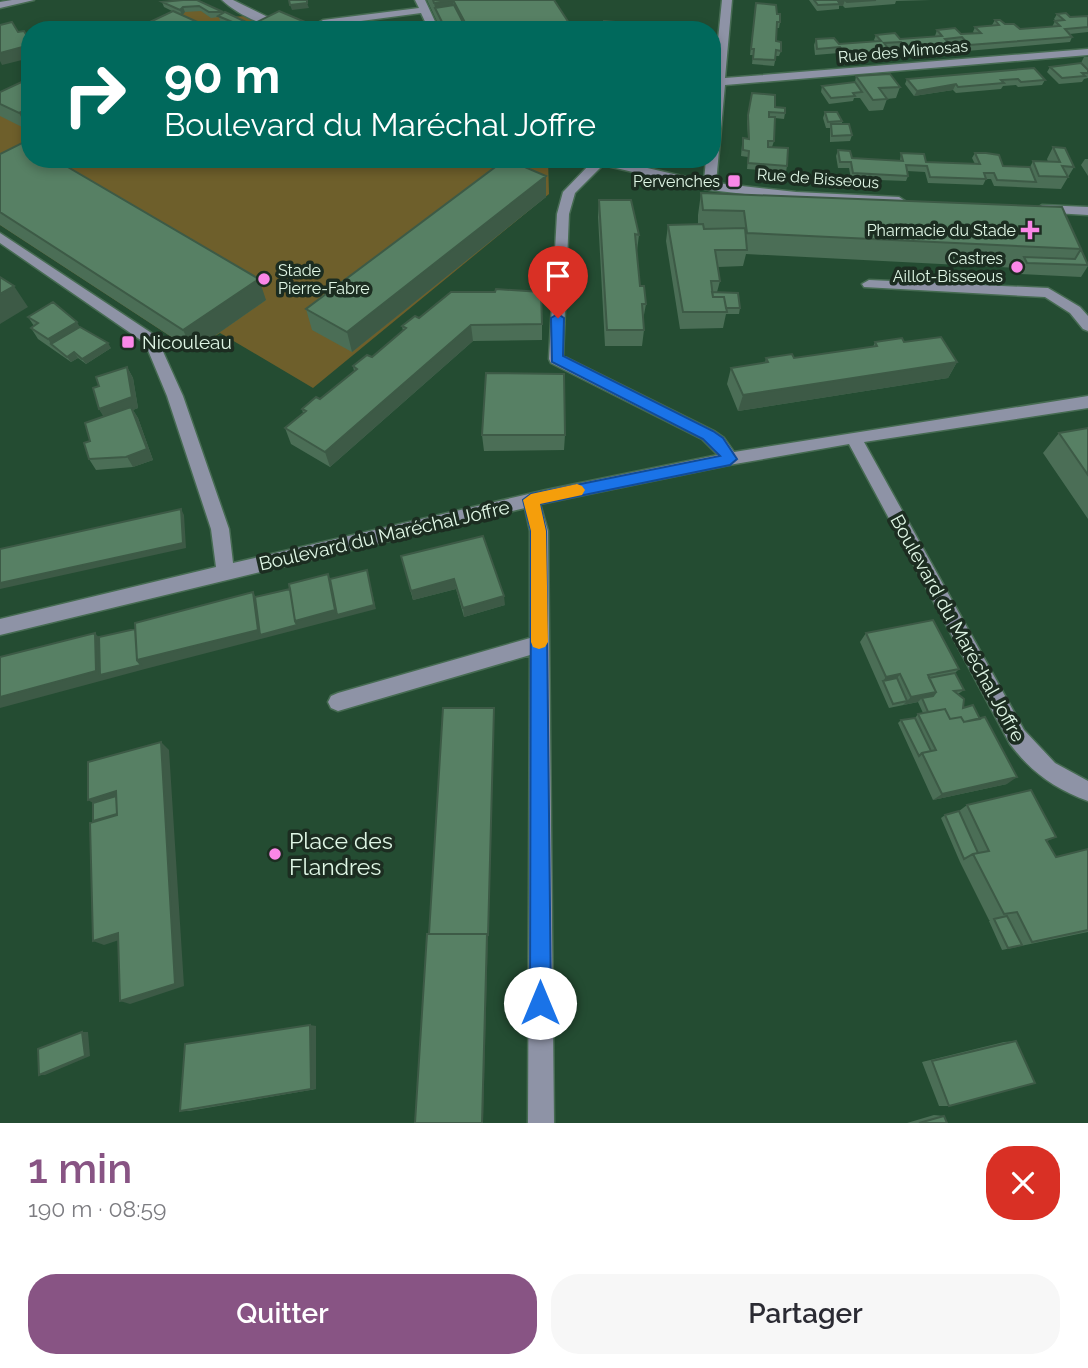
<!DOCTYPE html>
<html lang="fr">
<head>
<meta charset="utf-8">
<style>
  body { margin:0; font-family:Raleway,sans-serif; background:#f7f7f7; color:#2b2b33; height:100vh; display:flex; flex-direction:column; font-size:26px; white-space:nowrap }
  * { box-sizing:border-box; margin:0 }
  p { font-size:23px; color:#7c7c81 }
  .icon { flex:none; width:38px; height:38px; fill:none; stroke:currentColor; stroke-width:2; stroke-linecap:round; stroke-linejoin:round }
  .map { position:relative; height:1123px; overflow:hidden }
  .side { display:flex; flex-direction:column; background:#fff; flex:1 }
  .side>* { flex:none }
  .hud { position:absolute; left:21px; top:21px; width:700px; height:147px; border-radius:28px; box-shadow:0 4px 10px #0003; background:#00695c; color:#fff; overflow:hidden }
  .pin { position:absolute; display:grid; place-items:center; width:60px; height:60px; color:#fff; margin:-72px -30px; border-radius:50% 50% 50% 0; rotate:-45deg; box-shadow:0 0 7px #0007 }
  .pin .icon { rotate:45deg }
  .me { position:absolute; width:77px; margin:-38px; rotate:0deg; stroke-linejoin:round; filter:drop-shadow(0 0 5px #0008) }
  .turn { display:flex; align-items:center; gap:24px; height:147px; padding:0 28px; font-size:32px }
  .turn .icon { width:91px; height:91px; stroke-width:2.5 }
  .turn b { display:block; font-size:49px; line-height:60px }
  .round { display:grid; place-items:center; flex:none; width:74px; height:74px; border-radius:28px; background:#f7f7f7 }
  .headline { display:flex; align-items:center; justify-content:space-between; height:119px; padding:0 28px }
  h1 { font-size:42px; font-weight:600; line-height:52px; color:#885484 }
  .button { display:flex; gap:14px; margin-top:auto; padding:14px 28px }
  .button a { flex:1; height:80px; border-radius:28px; background:#885484; color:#fff; font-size:28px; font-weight:600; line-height:80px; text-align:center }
  .button a+a { background:#f7f7f7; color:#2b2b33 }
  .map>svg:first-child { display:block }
  .green { fill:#6e5f2b }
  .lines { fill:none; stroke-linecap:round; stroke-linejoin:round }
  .minor-casing { stroke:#466b52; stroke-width:3 }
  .minor { fill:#8e93a6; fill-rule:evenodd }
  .wall { fill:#4b6e56 }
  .shaded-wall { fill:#3d5a46 }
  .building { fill:#578064; stroke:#3d5a46; stroke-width:2 }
  .route { fill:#1a73e8; stroke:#114b97; stroke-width:2 }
  .slow { fill:#f59e0b }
  .poi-dot { fill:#fa87e7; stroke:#1c2d21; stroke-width:2.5 }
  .labels { text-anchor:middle; stroke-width:7; stroke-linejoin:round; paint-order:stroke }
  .far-street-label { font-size:16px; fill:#dff6e5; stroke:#1c2d21 }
  .far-poi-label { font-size:16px; fill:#dff6e5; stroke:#1c2d21; text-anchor:end }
  .poi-label { font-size:19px; fill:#dff6e5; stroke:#1c2d21; text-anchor:start }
  .street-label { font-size:19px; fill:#dff6e5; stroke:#1c2d21 }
  .near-poi-label { font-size:23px; fill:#dff6e5; stroke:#1c2d21; text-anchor:start }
</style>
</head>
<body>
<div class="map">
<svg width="1088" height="1123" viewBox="0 0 1088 1123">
  <rect width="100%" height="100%" fill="#244c32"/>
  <path class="green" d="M202,6L229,17L246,16L280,30H140L179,11Z
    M30,83V159H548L549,194L313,388L220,333L193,351L0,225V97Z"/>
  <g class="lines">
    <defs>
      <path id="minor" d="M12,0H34L0,8V2Z
        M222,0H233L294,30C271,30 239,16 222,0Z
        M415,0H425L439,30H429L421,13L331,25L337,30H324L318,23L323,20L419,8Z
        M722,0H732L725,78L1088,49V55L725,85L716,183L796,192L899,197L905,201L899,205L796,200L710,190L603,165L575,193L569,214L563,356L714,431L724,438L734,452L1088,396V408L864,442L1024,730L1055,763L1088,781V801C1055,789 1031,772 1010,744L849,444L729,465L540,504L548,531L554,1123H528L530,655L338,711L331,708L328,702L331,696L338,693L530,638V531L525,508L0,635V619L216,567L211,529L167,396L145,343L0,243V233L156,336L183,396L229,529L233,563L546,490L718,455L702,439L551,363L549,359L557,214L563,192L591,163L585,159H608L704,181L706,159H712V100Z
        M1042,205L1088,207V215L1038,212L1036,209Z
        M869,280L1048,288L1080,307L1088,316V331L1083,329L1070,313L1045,297L864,287L862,284Z"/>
    </defs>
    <use href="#minor" class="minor-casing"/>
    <use href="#minor" class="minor"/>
  </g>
  <path class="wall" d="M183,0L223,12L224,13L244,21L246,26L239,30L220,21L219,17L211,18L201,11L185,12L182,15L202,24L204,30H133L172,11L164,7L162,2Z
    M427,0H554L569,23V30H441Z
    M809,0H931L896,1L895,4L845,8L843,6H839V9L817,11Z
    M755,9L777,14L780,22L779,28H776V41L781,51L779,56H776L774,66L752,64L753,55H750Z
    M1057,14L1070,17L1088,16V32L1070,34L1072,37L1070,42L967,51L960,43L952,44H950L952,46L950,52L906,56L899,48L888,49L890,51L888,57L844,61L839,53L815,55L814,45L816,39L839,44L875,41L874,40L876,35L900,39L935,36L937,30L961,34L974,33L973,32L975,27L992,25L995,20L1020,29L1052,27L1055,21H1056L1054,19Z
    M1084,57H1088V78L1084,79L1082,82L1059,84L1047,72L1050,67L1081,63Z
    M856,76L900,87L896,98L887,99L883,110L869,111L860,98H854L853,101L829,104L821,92L822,86L855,82Z
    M30,78L28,130L0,116V92Z
    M907,79L1045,80L1042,85L1018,87L1016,85L1003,86L1001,89L956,93L953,90L914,96L905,84Z
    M752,93L785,113L784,119L775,118L774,141L772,147L787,166L786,172L747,169L748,157L741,156L742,144L748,138L747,121Z
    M825,112L842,121V124L852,135L850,141L830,142V128H826L823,118Z
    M1053,147L1074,167L1061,189L994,186L991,179H986L983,185L928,183L925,172L907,171L908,176L906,181L851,179L849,168H838L836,156L838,150L852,158L900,161L901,153L926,162L975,164L972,158L975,153L1003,166L1030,167L1033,161L1048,162L1047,159Z
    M0,154L266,300L193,351L0,225Z
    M531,159H551L544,165Z
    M1085,159H1088V176L1081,165Z
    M546,176V197L352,352L312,330L306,309Z
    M701,193L1062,207L1088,266L1081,277L1020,274L1018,268L746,254L743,266L718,267L720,281L717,292L740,308L739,314H726L723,328L680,329L666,241L668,225L698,224V215Z
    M599,200L639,235L637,251H636L640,286L646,304L643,320L644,330L642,346H605L598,217Z
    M28,317L80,327L111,348L86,364L78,358L71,362L38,339L31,328L34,326Z
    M419,318L542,324V340L473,341L330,467L291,444L285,428L303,413L302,409L320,399L354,371L353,366L372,357L403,331L402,326Z
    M875,342H904L957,362L948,378L738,411L727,384L731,368L765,363L766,358H794L873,347Z
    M127,367L133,378L138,408L133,410L138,418L153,460L133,467L96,470L89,459L90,441L104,416L99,409V386Z
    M1088,428V519L1043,453L1059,433Z
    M482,435H565L564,450L484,451Z
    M401,556L505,605L464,617L456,589L413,600Z
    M866,633L959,669L955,673L964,690L958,694L963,708L1007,784L933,800L898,723L901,720L915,718L918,714L923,713L918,702L889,708L860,642Z
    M967,805L1056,837L1047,841L1056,857L1088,849V932L1002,950L989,921L990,920H989L960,862L941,818L945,815L959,811Z
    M316,1026V1089L189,1111H180Z
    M1016,1041L949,1106H939L922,1062L1004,1042Z
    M934,1115L944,1116L947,1123H907Z"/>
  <path class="shaded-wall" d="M453,0L455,16L435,8L434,3Z
    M845,0L843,6H839L840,4L838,1Z
    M307,3L309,8L292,10L290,5Z
    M183,7L185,12L182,16L180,10Z
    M244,21L246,26L239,30L237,24Z
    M202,24L204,30H190Z
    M30,45V58L2,65L0,61V53Z
    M956,84L953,90L914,96L917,91Z
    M30,108V129L28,130L19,113Z
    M544,159H551L544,165Z
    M546,176V197L352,352L347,332Z
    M259,279L266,300L193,351L183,330Z
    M14,286L28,307L0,324V294Z
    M77,322L83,333L51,344L48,339Z
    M471,325L473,341L330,467L325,452Z
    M108,343L111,348L86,364L82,359Z
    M74,352L78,358L71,362L67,357Z
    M957,362L948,378L738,411L743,395Z
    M127,367L133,378L138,408L133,410L138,418L153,460L133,467L99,409Z
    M181,509L184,515L186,548L0,589V583Z
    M367,570L376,609L145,669L0,708V697L95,633L103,642L137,660L253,592L258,601L295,621L328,574L332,584Z
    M454,579L456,589L413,600L411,591Z
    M504,596L505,605L464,617L463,608Z
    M900,674L894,683L883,681L886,677Z
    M936,692L928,700L922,698L918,702L903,705L911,697Z
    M494,708L483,1123H482Z
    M161,742L169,750L184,986L130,1004L120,1001Z
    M1017,777L1007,784L933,800L942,794Z
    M116,791L126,816L98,824L93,821L98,806L88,800Z
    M118,933L128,937L104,945L93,941Z
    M310,1025L316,1026V1089H311Z
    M82,1032H88L90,1056L45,1075H39Z"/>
  <path class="building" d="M183,0H197L223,12H209L199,6L183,7L180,10L162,2Z
    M289,0H307V3L290,5Z
    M433,0H554L569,23L565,30H469L453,0L434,3Z
    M814,0H876L847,2L845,0L838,1L840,4L818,5Z
    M756,3L776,5L777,14H780V22H777L776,41L781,42V51L776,50L775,60L753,59L754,49H751Z
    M454,5L467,30H446L435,8Z
    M173,11L202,24L190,30H133Z
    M279,11L324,30H253L247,27Z
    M225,12L244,21L237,24L218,16Z
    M1066,13L1070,17L1088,16V27L1065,29L1072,37L969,45L962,37L954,38L945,39L952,46L908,50L901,42L884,43L890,51L846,55L840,47L817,49L816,39L834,38L839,44L881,41L876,35L885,34L895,33L900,39L942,36L937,30L955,28L961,34L981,33L975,27L999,25L995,20H1000L1005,24H1014L1020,29L1060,26L1055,21L1064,20L1057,14Z
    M604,21L626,23L625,26L631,27V30H610V29L603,28Z
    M12,22L18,32L24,31L30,41V45L0,53V25Z
    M1081,63L1088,70V73H1082L1085,76L1062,78L1050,67Z
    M1034,68L1045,80L1021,82L1018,79L1001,80L1004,83L958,87L956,84L917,91L907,79Z
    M890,74L900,87L879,88L887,99L873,100L856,76Z
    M30,78V108L19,113L0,104V92Z
    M855,82L862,92L853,93L855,96L831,98L822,86Z
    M752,93L775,95V107L785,108V113L769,112V117H775L774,141H768V147L788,148L787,166L748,163L749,151L743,150V138L749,139L748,115Z
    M825,112H837L842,121L828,122Z
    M831,124H849L852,135L832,136Z
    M24,142L30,145V159H54L259,279L183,330L0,212V154Z
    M1053,147L1065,148L1074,167L1062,166L1068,177L1039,176L1033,161L1060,162Z
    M838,150L850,151L852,158L903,161L901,153L924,154L926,162L980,164L975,153H986L999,155L1003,166L1030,167L1036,182L997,180L994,173H984L986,179L930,177L927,166L906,165L908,176L853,173L851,162H840Z
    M506,159L546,176L347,332L306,309Z
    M701,193L1062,207L1081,249L747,233L744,211L703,210Z
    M599,200H631L639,235L635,234L640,286H644L646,304H642L644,330H607Z
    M1064,212L1088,265L1027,263L1024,257L1075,259L1081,249Z
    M703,224L704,229L745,228L747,250H715L720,281H711L713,297H724L727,312H683L668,225Z
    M0,277L14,286L0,294Z
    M496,289L541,292L542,324L471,325L325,452L285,428L306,411L302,409L316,397L320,399L357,369L353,366L367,355L372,357L406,328L402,326L415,316L419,318L451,292H495Z
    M712,292L738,293L740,308H726L724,297H713Z
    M53,302L77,322L48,339L31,328L38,323L28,317Z
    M80,327L108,343L82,359L74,352L67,357L51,344Z
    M941,337L957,362L743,395L731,368L768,362L766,358L792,354L794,358L877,346L875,342L902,338L904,342Z
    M127,367L132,397L99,409L93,388L99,386L96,377Z
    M486,373L564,374L565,435H482Z
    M131,407L147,449L126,457L89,459L84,443L90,441L85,423Z
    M1088,428V475L1059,433Z
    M181,509L183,543L0,583V549Z
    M483,536L504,596L463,608L454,579L411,591L401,556Z
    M367,570L374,605L337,615L330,579Z
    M328,574L335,610L295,621L289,584Z
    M290,589L295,621L297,625L260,635L255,597Z
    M253,592L258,630L137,660L135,623Z
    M933,620L959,669L928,675L936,692L911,697L900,674L886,677L866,633Z
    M135,629L137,660L141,665L100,675L99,637Z
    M95,633L96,671L0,697V657Z
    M955,673L964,690L954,691L964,699L963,708L973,705L980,719L964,722L961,717L950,719L945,709L928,712L922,698L933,696L936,692L929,678Z
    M897,678L907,701L893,704L883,681Z
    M443,708H494L488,936L487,934H429Z
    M945,709L950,719L961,717L964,722L985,717L1017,777L942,794L922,753L936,750L918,714Z
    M915,718L931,751L922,753L919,756L901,720Z
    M161,742L175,984L120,1001L118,933L93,941L90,823L117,815L116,791L88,800V762Z
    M1031,790L1056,837L1046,840L1056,857L1088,849V930L1032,942L1017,912L1004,914L973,854L989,851L967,805Z
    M116,796L117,814L93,821V803Z
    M959,811L978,853L973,854L964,859L945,815Z
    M1007,916L1022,945L1008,948L994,919Z
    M427,934H487L482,1123H415Z
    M310,1025L311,1089L180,1111L185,1044Z
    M82,1032L85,1056L39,1075L38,1049Z
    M1016,1041L1035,1083L949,1106L932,1061Z
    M944,1116L947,1123H919Z"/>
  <path class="route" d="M558,314L564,318L563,356L713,431L723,438L737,459L730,465L540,504L546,531L551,1003L548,1011L540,1014L533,1011L530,1003L531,531L523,500L531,494L720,456L703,439L552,362L551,318Z"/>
  <path class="slow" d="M577,484L582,486L585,490L582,495L540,504L546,531L548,642L545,647L539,649L533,647L531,642V531L523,500L531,494Z"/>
  <g class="poi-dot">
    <rect x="727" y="174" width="14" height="14" rx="3.5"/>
    <path d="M1026.5 219.5h7v7h7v7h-7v7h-7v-7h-7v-7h7z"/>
    <circle cx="1017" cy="267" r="7"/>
    <circle cx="264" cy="279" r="7"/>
    <rect x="121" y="335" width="14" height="14" rx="3.5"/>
    <circle cx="275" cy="854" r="7"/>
  </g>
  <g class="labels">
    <g class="far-street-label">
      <text transform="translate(903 51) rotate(-5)" y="6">Rue des Mimosas</text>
      <text transform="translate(818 178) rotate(4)" y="6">Rue de Bisseous</text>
    </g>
    <g class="far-poi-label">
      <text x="720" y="187">Pervenches</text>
      <text x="1016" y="236">Pharmacie du Stade</text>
      <text x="1003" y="264">Castres<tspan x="1003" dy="18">Aillot-Bisseous</tspan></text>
      <text x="278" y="276" text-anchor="start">Stade<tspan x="278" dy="18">Pierre-Fabre</tspan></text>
    </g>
    <g class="poi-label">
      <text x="142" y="349">Nicouleau</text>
    </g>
    <g class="street-label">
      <text transform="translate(384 535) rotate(-13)" y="7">Boulevard du Maréchal Joffre</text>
      <text transform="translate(958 628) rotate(61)" y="7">Boulevard du Maréchal Joffre</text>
    </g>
    <g class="near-poi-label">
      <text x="289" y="849">Place des<tspan x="289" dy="26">Flandres</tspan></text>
    </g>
  </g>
</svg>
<div class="pin" style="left:558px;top:318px;background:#d93025"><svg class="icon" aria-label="arrive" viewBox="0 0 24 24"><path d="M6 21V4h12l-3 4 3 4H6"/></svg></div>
<svg class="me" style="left:540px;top:1003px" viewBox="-20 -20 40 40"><circle r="19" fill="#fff"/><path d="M0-13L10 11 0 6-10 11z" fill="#1a73e8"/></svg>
<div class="hud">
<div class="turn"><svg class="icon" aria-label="right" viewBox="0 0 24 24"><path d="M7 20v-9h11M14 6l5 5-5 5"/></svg><div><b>90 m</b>Boulevard du Maréchal Joffre</div></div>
</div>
</div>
<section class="side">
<div class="headline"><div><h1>1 min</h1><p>190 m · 08:59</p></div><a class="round" style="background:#d93025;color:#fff"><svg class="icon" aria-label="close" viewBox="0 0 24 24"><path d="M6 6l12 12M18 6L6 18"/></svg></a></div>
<div class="button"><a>Quitter</a><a>Partager</a></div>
</section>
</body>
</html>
